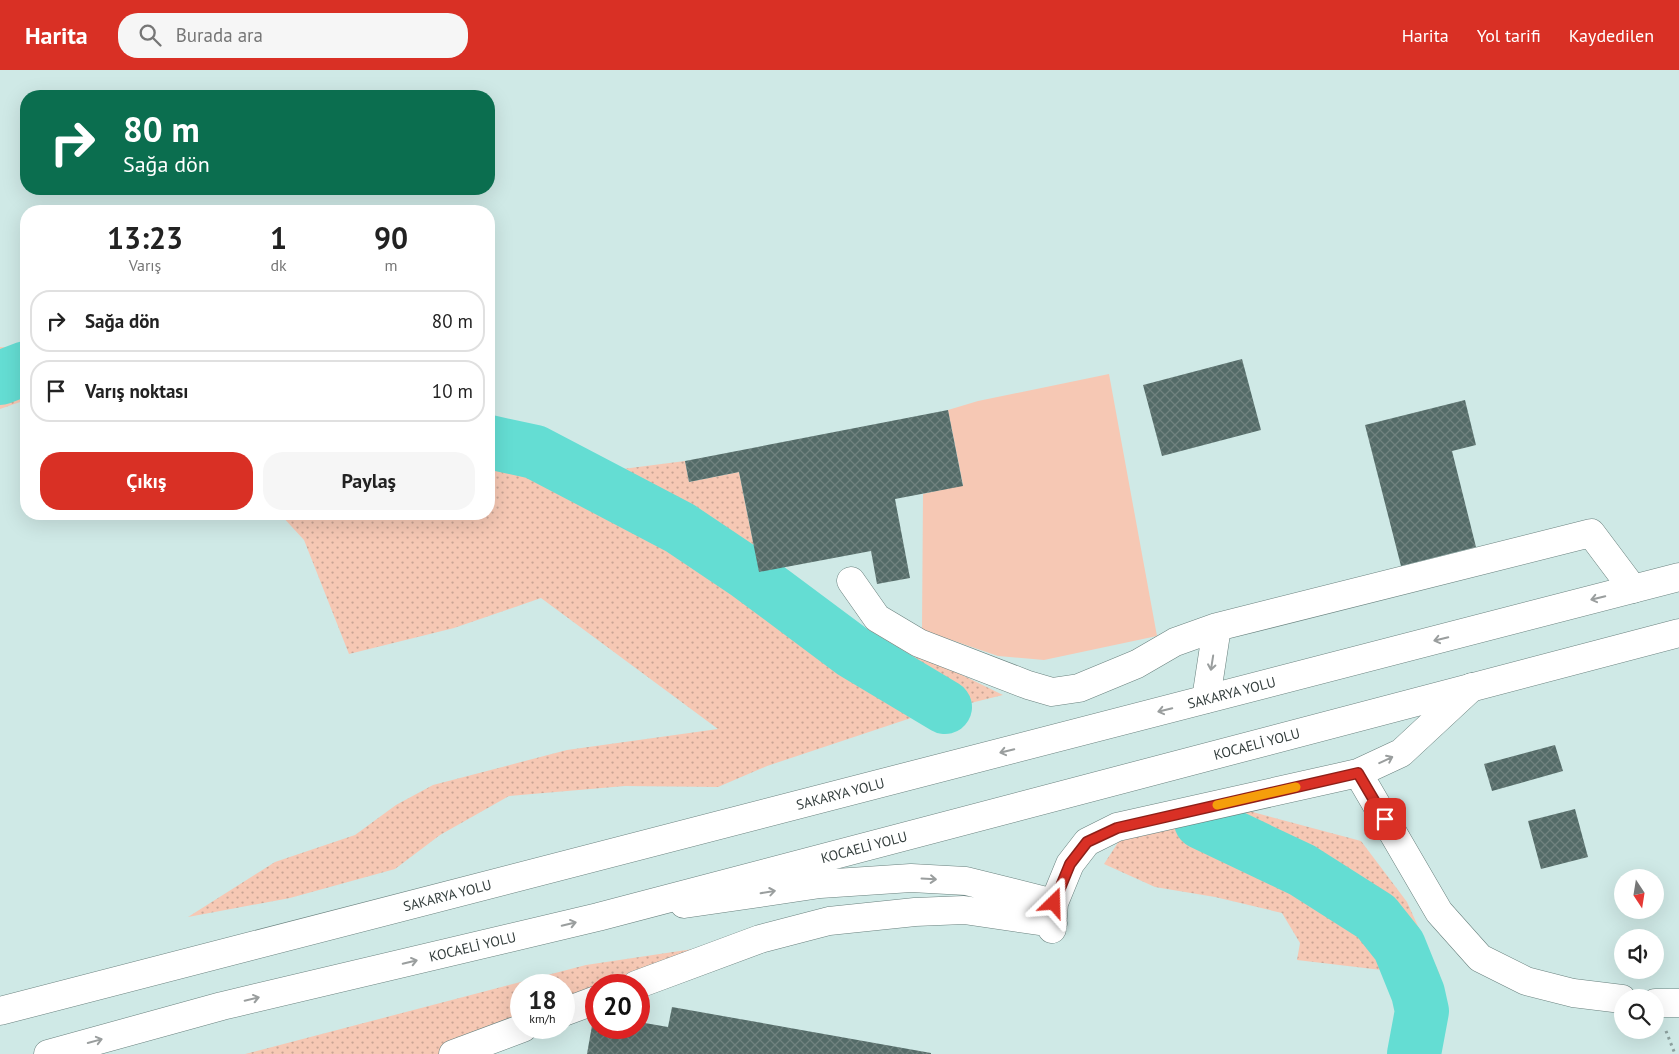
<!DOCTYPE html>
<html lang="tr">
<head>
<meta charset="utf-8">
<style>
  body { margin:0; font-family:"PT Sans",sans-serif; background:#f6f6f6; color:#222; height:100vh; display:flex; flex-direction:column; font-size:19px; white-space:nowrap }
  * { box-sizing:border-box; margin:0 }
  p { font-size:16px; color:#767676 }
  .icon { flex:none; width:28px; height:28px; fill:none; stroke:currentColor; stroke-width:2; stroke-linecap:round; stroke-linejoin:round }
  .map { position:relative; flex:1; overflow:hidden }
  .details { position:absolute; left:20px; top:135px; width:475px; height:315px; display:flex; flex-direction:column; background:#fff; border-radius:20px; box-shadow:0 5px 20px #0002 }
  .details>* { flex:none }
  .hud { position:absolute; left:20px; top:20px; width:475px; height:105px; border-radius:20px; box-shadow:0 5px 20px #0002; background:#0b6e4f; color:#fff; overflow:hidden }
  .needle { width:32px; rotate:168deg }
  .fabs { position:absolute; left:1614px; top:799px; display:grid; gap:10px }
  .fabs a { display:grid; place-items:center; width:50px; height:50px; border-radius:50%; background:#fff; box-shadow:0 5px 20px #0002; font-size:25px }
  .speed { position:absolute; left:510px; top:904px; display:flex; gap:10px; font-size:25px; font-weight:700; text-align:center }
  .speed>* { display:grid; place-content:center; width:65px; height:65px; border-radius:50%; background:#fff; box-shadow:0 5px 20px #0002; line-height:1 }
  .speed small { font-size:12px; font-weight:400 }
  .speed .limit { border:8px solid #d22; background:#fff; color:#111 }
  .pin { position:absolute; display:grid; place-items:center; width:42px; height:42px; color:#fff; margin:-21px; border-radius:10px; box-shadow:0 2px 8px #0006 }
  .me { position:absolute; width:55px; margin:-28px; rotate:22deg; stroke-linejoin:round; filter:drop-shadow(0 0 4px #0008) }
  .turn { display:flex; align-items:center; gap:18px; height:105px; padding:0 20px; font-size:22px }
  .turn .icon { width:65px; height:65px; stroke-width:2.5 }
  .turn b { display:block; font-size:35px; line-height:42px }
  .eta { display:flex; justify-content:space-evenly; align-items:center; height:85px; text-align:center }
  .eta b { font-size:30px; font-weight:800; line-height:35px }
  .action { display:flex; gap:10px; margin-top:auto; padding:10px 20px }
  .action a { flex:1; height:58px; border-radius:20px; background:#d93025; color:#fff; font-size:20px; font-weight:800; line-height:58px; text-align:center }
  .action a+a { background:#f6f6f6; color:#222 }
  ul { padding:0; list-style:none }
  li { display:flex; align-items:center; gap:15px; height:62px; margin:0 10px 8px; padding:0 10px; border:2px solid #e0e0e0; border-radius:20px }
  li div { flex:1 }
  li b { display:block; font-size:19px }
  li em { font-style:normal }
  header { display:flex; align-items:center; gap:30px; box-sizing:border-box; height:70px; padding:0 25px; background:#d93025; color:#fff }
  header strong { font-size:24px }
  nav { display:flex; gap:28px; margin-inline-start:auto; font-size:18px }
  .search { width:350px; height:45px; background:#f6f6f6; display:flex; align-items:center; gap:12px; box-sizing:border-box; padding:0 18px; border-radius:20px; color:#767676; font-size:19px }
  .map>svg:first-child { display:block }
  .grass { fill:url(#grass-dots) }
  .garden { fill:#f6c8b4 }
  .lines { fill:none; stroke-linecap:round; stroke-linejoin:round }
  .river { stroke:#64ddd3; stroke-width:54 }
  .building { fill:url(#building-cross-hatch) }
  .minor-casing { stroke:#69817e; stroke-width:29 }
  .highway-casing { stroke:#69817e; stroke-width:29 }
  .path { stroke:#8c9f9d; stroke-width:3; stroke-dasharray:2.5 4; stroke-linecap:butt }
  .minor { stroke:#fff; stroke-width:28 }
  .highway { stroke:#fff; stroke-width:28 }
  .oneway { stroke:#9a9e9e }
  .route-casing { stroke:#8d1f18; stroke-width:12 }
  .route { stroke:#d93025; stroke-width:9 }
  .slow { stroke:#f59e0b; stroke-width:9 }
  .labels { text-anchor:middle; stroke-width:5; stroke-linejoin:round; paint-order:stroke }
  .street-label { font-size:14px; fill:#343e3d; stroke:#cfe9e6 }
</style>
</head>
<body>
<header>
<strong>Harita</strong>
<div class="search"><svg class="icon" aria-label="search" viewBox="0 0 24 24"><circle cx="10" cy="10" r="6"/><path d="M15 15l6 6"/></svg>Burada ara</div>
<nav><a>Harita</a><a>Yol tarifi</a><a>Kaydedilen</a></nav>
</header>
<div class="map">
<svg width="1679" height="984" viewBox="0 0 1679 984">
  <defs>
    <pattern id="grass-dots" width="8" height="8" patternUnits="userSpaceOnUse" patternTransform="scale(1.25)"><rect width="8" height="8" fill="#f6c8b4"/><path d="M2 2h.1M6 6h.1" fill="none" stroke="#c8a494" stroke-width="1.8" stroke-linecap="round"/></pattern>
    <pattern id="building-cross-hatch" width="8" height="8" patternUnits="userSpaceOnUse" patternTransform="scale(1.25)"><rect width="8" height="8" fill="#546b68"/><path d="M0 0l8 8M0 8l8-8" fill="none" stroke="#70827f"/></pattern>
  </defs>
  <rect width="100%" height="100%" fill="#cfe9e6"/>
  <path class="grass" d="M0,277L26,278V330L0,339Z
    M489,349L529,358L607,401L685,391L689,412L739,402L759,503L843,547L1003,625L914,647L767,696L718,717L625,716L509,726L440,765L395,799L290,828L188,847L275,792L355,765L396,735L433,715L567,680L718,659L541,528L454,558L349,584L304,470L280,444H489Z
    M1249,741L1361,771L1407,832L1440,905L1390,901L1297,890L1300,873L1282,843L1215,827L1155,817L1104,794L1119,771Z
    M760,869L636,915H596V930L564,942V915H521V958L453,984H245L586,895Z"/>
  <path class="garden" d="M1109,304L1157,566L1044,590L998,586L922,560L923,424L963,415L948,340L978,331Z"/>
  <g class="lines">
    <path class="river" d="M0,308L26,298
      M489,372L535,382L680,458L747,503L853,582L945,637
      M1201,752L1302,800L1376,847L1399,876L1418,923L1422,941L1414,984"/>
  </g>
  <path class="building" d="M1242,289L1261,360L1162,386L1143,315Z
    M1465,330L1476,375L1452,381L1476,477L1401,496L1365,355Z
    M948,340L963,416L895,429L910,508L877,514L871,481L759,502L739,402L689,412L685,391Z
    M1555,675L1563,701L1492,721L1484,694Z
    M1575,739L1588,787L1541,799L1528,751Z
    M672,937L931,983V984H587L594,944L596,945V958H639V952L668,957Z"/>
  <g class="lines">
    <defs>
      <path id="minor" d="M851,511L877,548L919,573L1028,615L1052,622L1079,618L1137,594L1175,572L1217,557L1591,463L1633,519
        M1206,629L1217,557
        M1358,703L1439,842L1480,888L1526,911L1573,923L1622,929
        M684,834L820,814L911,808L966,811L1054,833
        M1052,859L1054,833L1070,794L1087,772L1117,757L1358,703L1401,683L1472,617
        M636,915L760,869L829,851L915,842L964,840L1053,853
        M1655,933H1679
        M564,942L596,930
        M453,984L523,958"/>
      <g id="highway">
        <path id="s1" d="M0,941L1679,507"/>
        <path id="s2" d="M48,984L222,936L598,847L1679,563"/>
      </g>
    </defs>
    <use href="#minor" class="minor-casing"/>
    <use href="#highway" class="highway-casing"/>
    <path class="path" d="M1666,961L1675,984"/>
    <use href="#minor" class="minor"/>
    <use href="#highway" class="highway"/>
  </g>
  <defs><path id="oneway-shaft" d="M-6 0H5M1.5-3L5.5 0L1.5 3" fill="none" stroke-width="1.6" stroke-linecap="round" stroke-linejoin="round" transform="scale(1.25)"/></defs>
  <g class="oneway">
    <use href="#oneway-shaft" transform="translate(1598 528) rotate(166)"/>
    <use href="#oneway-shaft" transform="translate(1441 569) rotate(166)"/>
    <use href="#oneway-shaft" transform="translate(1212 593) rotate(99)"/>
    <use href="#oneway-shaft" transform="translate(1165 640) rotate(166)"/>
    <use href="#oneway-shaft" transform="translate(1007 681) rotate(166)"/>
    <use href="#oneway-shaft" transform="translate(1386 690) rotate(-25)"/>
    <use href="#oneway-shaft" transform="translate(929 809) rotate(3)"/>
    <use href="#oneway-shaft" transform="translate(768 822) rotate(-9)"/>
    <use href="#oneway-shaft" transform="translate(569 854) rotate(-13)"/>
    <use href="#oneway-shaft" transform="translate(410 892) rotate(-13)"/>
    <use href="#oneway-shaft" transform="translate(252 929) rotate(-13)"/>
    <use href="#oneway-shaft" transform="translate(95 971) rotate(-15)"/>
  </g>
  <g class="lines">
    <defs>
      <path id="route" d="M1054,833L1070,794L1087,772L1117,758L1358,703L1385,749"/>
    </defs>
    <use href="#route" class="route-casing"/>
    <use href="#route" class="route"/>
    <path class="slow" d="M1217,735L1296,717"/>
  </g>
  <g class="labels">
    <g class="street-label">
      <text dy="5" stroke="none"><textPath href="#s1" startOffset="1272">SAKARYA YOLU</textPath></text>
      <text dy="5" stroke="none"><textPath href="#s2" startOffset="1248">KOCAELİ YOLU</textPath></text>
      <text dy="5" stroke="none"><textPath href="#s1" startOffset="868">SAKARYA YOLU</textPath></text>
      <text dy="5" stroke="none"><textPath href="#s2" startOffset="842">KOCAELİ YOLU</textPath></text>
      <text dy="5" stroke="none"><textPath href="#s1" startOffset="462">SAKARYA YOLU</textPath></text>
      <text dy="5" stroke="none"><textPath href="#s2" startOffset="438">KOCAELİ YOLU</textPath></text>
    </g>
  </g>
</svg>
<div class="fabs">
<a><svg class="needle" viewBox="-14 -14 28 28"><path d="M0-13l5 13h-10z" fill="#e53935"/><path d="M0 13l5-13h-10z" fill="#767676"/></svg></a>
<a><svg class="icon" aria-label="sound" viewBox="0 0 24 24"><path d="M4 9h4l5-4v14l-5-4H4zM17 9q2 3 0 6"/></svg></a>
<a><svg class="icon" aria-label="search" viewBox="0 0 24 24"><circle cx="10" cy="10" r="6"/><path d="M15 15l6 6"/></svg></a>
</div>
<div class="speed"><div>18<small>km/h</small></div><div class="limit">20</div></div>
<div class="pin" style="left:1385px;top:749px;background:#d93025"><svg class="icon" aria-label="arrive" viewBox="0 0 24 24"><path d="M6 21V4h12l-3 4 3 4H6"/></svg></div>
<svg class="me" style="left:1054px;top:833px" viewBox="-20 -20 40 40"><path d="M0-17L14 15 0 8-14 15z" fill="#d93025" stroke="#fff" stroke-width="4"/></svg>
<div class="hud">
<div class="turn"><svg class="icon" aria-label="right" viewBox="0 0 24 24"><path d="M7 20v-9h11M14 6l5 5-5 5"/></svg><div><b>80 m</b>Sağa dön</div></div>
</div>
<section class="details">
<div class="eta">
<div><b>13:23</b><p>Varış</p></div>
<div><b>1</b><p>dk</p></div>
<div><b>90</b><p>m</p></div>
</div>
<ul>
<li><svg class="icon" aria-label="right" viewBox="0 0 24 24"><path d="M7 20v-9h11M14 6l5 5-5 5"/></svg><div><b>Sağa dön</b></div><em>80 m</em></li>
<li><svg class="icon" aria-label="arrive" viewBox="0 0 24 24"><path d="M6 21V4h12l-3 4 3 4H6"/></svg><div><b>Varış noktası</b></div><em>10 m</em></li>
</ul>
<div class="action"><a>Çıkış</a><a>Paylaş</a></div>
</section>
</div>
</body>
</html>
